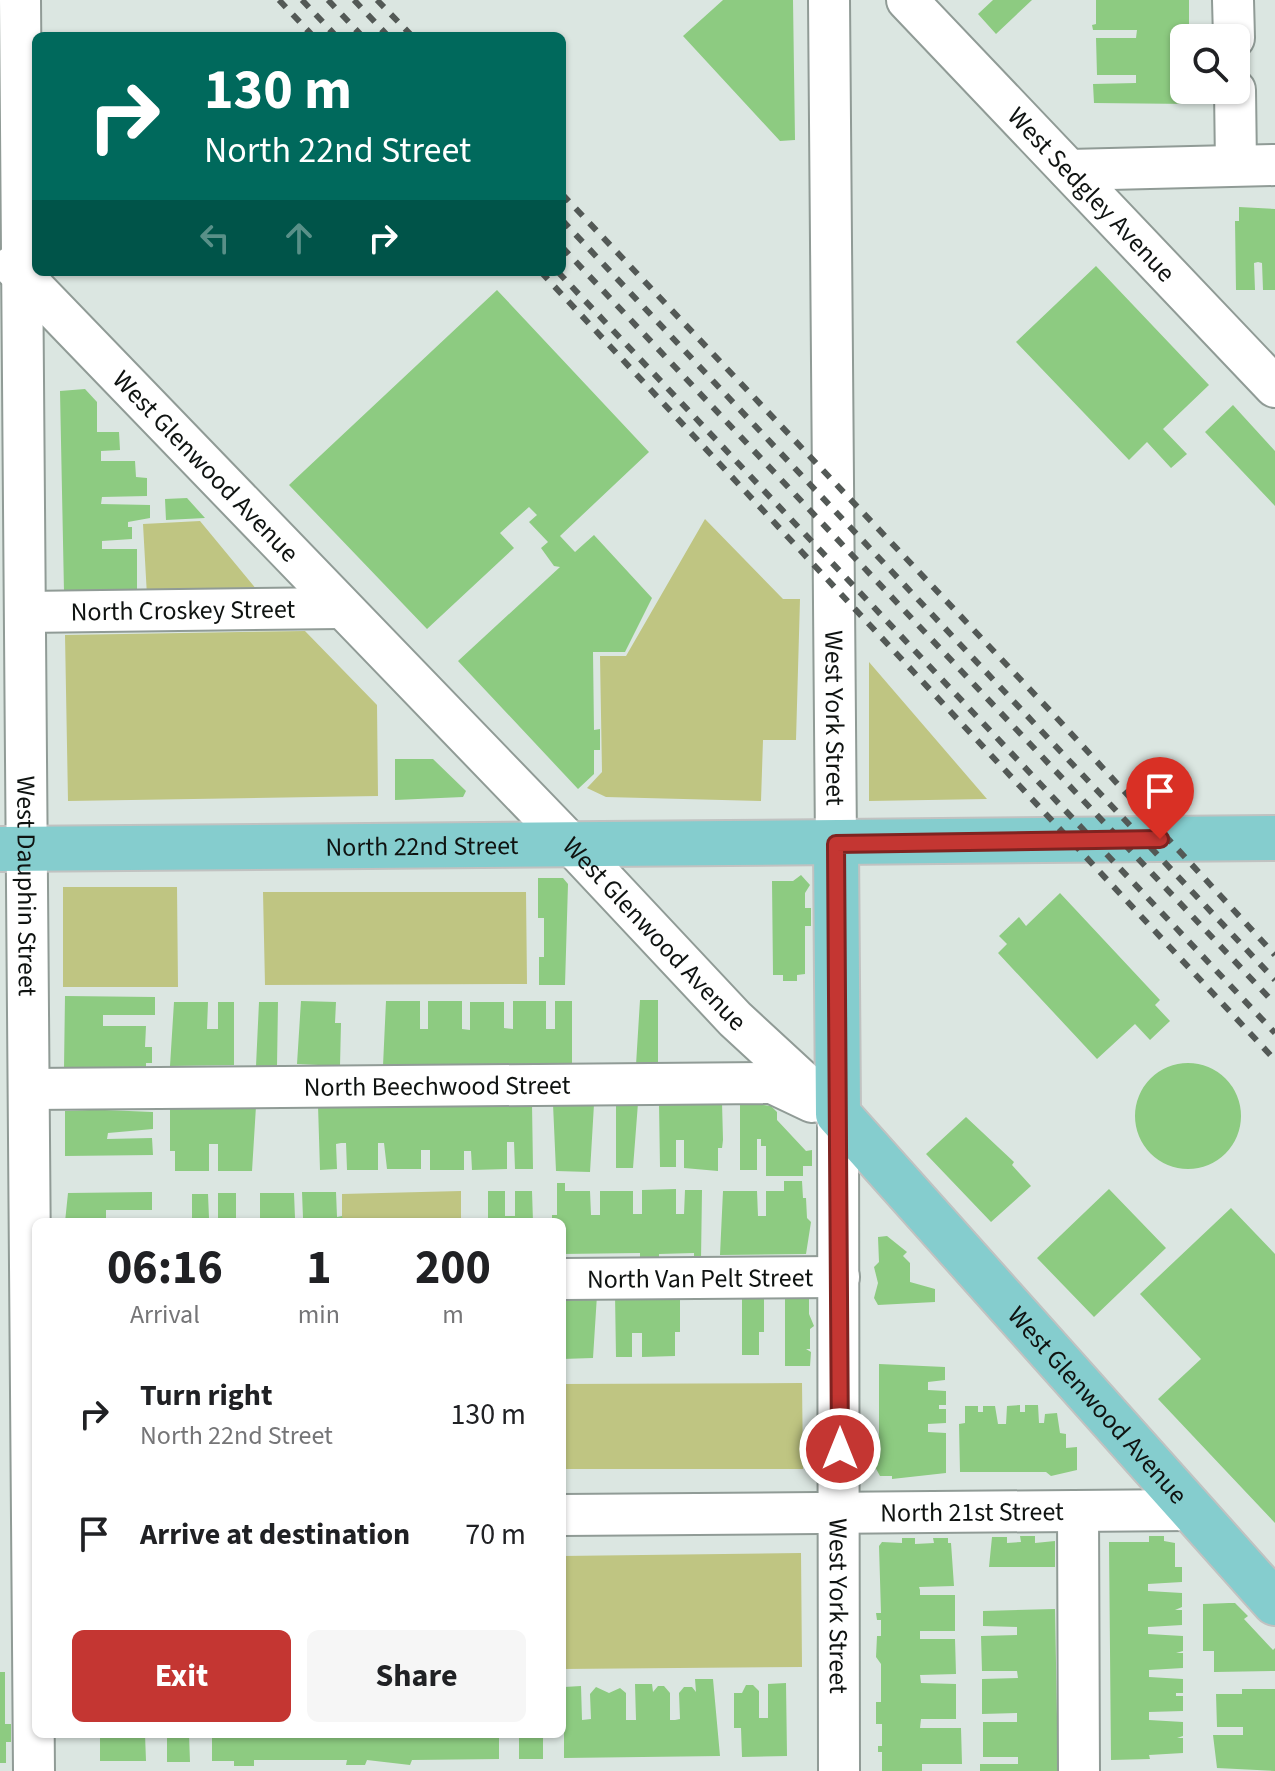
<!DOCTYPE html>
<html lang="en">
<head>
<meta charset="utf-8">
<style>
  body { margin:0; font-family:"Source Sans 3",sans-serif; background:#f6f6f6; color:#202124; height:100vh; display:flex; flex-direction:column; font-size:30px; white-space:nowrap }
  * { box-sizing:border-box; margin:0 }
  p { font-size:26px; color:#757577 }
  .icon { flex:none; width:44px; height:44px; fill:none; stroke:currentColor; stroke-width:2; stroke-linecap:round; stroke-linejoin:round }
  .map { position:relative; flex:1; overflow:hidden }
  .sheet { position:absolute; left:32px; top:1218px; width:534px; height:520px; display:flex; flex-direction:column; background:#fff; border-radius:12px; box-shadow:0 2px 6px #0004 }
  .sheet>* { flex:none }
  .top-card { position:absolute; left:32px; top:32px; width:534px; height:244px; border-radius:12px; box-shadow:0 2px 6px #0004; background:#00695c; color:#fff; overflow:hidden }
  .tools { position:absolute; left:1170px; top:24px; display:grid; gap:16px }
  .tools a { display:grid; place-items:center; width:80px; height:80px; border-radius:12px; background:#fff; box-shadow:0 2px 6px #0004; font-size:40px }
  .pin { position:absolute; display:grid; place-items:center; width:68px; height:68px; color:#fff; margin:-82px -34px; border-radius:50% 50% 50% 0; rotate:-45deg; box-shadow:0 0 8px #0007 }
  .pin .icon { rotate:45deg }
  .me { position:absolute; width:88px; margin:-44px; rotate:0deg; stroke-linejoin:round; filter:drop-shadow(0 0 6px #0008) }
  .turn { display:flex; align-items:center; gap:28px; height:168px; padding:0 40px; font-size:36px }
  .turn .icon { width:104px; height:104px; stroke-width:2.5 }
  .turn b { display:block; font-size:56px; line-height:68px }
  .lanes { display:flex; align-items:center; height:76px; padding:0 40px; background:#0003; justify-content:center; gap:40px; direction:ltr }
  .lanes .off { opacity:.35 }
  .eta { display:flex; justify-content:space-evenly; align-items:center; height:136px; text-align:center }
  .eta b { font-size:48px; font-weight:700; line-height:56px }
  .cta { display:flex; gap:16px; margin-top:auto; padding:16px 40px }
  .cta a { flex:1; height:92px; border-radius:12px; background:#c43632; color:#fff; font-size:32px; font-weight:700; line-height:92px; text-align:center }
  .cta a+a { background:#f6f6f6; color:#202124 }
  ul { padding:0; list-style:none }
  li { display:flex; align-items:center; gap:24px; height:120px; padding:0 40px }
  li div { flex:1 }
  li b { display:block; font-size:30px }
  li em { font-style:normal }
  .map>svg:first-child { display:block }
  .green { fill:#bfc582 }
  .building { fill:#8dcb81 }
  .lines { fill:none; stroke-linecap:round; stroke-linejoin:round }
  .minor-casing { stroke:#909b96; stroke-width:44 }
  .major-casing { stroke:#c1c2c1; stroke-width:48 }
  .minor { stroke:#fff; stroke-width:40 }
  .major { stroke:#85cdce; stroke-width:44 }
  .rail { stroke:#535956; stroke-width:6; stroke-dasharray:10 10; stroke-linecap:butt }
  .route-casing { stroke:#7f2320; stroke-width:20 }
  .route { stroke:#c43632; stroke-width:14 }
  .labels { text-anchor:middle; stroke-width:6; stroke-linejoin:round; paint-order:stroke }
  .street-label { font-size:26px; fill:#0f1311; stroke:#e8f3ef }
</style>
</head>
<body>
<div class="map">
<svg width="1275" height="1771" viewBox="0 0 1275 1771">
  <rect width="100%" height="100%" fill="#dbe6e1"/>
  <path class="green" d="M705,519L783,599H800L796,740H763L761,801L606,797L587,788L602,772L600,656H626Z
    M200,521L257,590L147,596L143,524Z
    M305,631L377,705L378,796L68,801L65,635Z
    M869,662L987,799L869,801Z
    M63,887H177L178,987H63Z
    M263,892H526L527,984L265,985Z
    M461,1191V1222H342V1194Z
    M802,1383L803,1469H562V1384Z
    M801,1553L802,1667L562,1669V1556Z"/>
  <path class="building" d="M723,0H793L795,140L780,141L683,36Z
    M993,0H1032L996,34L978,14Z
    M1096,0H1189V38H1184V90H1190V104L1094,103L1093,84L1136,83V75H1097L1096,38H1136L1137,30H1093L1092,25L1096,24Z
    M1239,207L1275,209V290H1263L1262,263L1258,262L1254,263L1255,290H1236L1235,221H1239Z
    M1096,266L1209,385L1163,429L1187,454L1171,468L1147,442L1129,460L1016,342Z
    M497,290L649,452L560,536L575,552L594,535L652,598L625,652H593L594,730L600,729V750H594V774L578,789L458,661L560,567L554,566L541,548L548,542L529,522L537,515L529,507L500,533L514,548L427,629L289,485Z
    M85,389L97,402V432H119L120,450L101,451V461H135L136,477L147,478V496L102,497L101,504L150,505V518L128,522V527H132V539L102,541V549H137V592H64L60,391Z
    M1233,405L1275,451V506L1205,432Z
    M187,498L205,518L166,520L165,499Z
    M395,759H433L466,791L463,797L395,800Z
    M801,875L810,885L805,893V908H811V926H805V974L797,975V981H783V975H773L772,881H793Z
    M538,878H563L568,884L565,985H539V957H544V918H538Z
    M1060,893L1160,1000L1155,1005L1170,1021L1150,1040L1135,1024L1097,1059L998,953L1007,944L999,936L1019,917L1026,926Z
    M65,996L155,997V1015H103V1026H146L145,1047H152V1063H146V1068H104V1076L89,1069H64Z
    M640,1000H658V1065H636Z
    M301,1001L336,1002L335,1023H341L340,1066L297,1064Z
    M386,1001H420V1029H428V1001H462V1029L470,1030V1002H504V1028L513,1029V1001H546V1029H555V1001H572V1065H445V1071L425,1066H383Z
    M174,1002H208L207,1029H218V1002H234V1065L170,1066Z
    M259,1002H278L277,1066H256Z
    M1135 1116a53 53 0 1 1 106 0a53 53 0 1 1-106 0Z
    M722,1102L723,1140L722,1148H718V1171L684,1168V1140H676V1167H660L659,1103Z
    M740,1102L771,1106L777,1112V1120L806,1151L812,1150V1166H803V1176H766V1146H761V1139H757V1170H740Z
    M616,1103H638L633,1168H616Z
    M105,1104V1110L153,1112V1129L108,1133L107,1139L152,1138L153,1155L65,1156V1111L89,1110V1105Z
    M532,1104L533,1169H515L514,1142H507V1169L472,1170L471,1151H464V1170H430V1150H421V1169H387L384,1143H378V1170H347L346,1143H341L336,1144L337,1169L320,1170L318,1105Z
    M553,1104H594L590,1172L556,1171Z
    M256,1106L252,1171H218V1144H209V1171H175V1151H170V1107Z
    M966,1117L1014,1162L1012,1165L1031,1186L991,1222L926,1154Z
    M784,1181H802L803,1198H806L807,1218L811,1222L806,1254L720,1255L723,1191H757L758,1216H766V1191H784Z
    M557,1183H565V1191H590L591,1215H600V1191H633V1214H642V1190L676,1189V1214H684L685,1190H702L701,1260L694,1261V1253L659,1254V1259H640V1253L562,1254V1222H552V1215H557Z
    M1109,1189L1166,1248L1094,1317L1037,1258Z
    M488,1191H505V1216H515V1191H532L533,1222H488Z
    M152,1192V1210H106V1222H65L68,1193Z
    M302,1192H336L337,1217L342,1216L343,1222H255V1218H260V1193H294L295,1218H303Z
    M218,1193H236V1222H192V1194H208L209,1218H218Z
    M1231,1208L1275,1254V1523L1158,1399L1201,1359L1140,1294Z
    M887,1236L907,1252L903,1256L910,1263V1282L935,1289V1302L878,1305L874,1298L878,1283L874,1267L879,1262L878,1237Z
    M785,1292H809V1314L814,1326L810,1329V1349H806L811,1352L810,1366H785Z
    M680,1293V1332H675V1356L642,1357V1333H632V1357H616L615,1294Z
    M742,1293H764V1332H759V1355H742Z
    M562,1295H597L593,1358L562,1359Z
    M879,1364L945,1367V1380L928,1382V1390L946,1391V1405H939V1409H946V1423L928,1424V1432L946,1433V1473L892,1479V1476H880L874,1465V1456L879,1449Z
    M1020,1405V1412H1025V1405H1038L1039,1423H1044L1045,1414L1057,1413L1060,1433L1066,1434V1448L1077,1447V1470L1051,1476L1046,1472H960L959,1424L965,1423V1406H978V1412H983V1406H995L998,1424H1006L1007,1406Z
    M1020,1536H1035V1543L1055,1541V1567H989L992,1537H1007V1543L1021,1542Z
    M1149,1536H1164V1541L1175,1543V1567H1182V1582L1148,1584V1591L1182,1593V1607L1175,1610H1182V1625L1148,1627V1634L1183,1636V1651L1176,1653H1183V1668L1149,1670V1677L1183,1679V1693H1176V1696H1183V1711L1149,1712V1720L1183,1722V1736L1177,1738H1183V1753L1149,1755L1150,1759L1111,1760L1109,1542H1149Z
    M902,1538H915V1544L934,1543L933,1538H948V1543H951L954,1586L919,1587L920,1590V1595H955V1631H920V1639H955L956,1674L920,1675L921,1683L956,1684V1719H921L920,1728H961L962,1764H922V1771H882V1752H878V1746H882V1724H876V1702H881V1664L876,1657L877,1636H881V1620H877L876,1613H881L879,1546L882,1542L902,1543Z
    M1229,1603H1235L1248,1616L1244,1619L1273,1650L1275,1648V1671L1214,1672V1651H1203V1604Z
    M1055,1609L1058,1771H980V1764H1018V1757H983V1722H1017V1713L982,1714V1679L1018,1678L1017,1671H982L981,1636L1017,1635V1627L983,1626V1611Z
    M0,1672H5V1724H11V1742H6V1763H0Z
    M695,1679H713L720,1756L564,1758V1687L581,1686L582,1720L591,1719L590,1694L596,1687L609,1693L620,1688L626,1693V1720H636L635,1684H652L653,1692L658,1686H664L670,1693V1720H675L680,1719L679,1693L684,1687H692L696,1692Z
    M786,1683L787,1756L742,1757L741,1728H734V1693H742L746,1685H753L759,1691V1718H768V1684Z
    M1242,1689H1275V1771L1217,1768L1213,1735H1243V1727H1217L1216,1694H1242Z
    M100,1734H145L146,1761H100Z
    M167,1734H189L190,1762H167Z
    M212,1734H499V1759L412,1760L410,1765L367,1760L365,1765H346L347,1760H254V1766H234V1761H212Z
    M519,1734H543V1759H519Z"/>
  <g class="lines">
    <defs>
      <g id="minor">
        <path id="s1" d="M20,0L34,1771"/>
        <path id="s2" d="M829,0L836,844"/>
        <path id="s3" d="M907,0L1275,387"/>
        <path d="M1233,0L1234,38"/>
        <path d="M1235,90L1236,165"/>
        <path d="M1069,170L1275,165"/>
        <path id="s4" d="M13,266L569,842L735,1019L838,1114"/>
        <path id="s5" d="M25,612L341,608"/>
        <path id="s6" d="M29,1089L772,1083L812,1102"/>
        <path id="s7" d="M838,1114L839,1771"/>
        <path id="s8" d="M562,1279L839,1277"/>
        <path d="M1078,1511L1079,1771"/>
        <path id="s9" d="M562,1515L1189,1510"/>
      </g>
      <g id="major">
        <path id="s10" d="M836,844L838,1114L1275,1603"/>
        <path id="s11" d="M0,849C425,847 850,841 1275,838"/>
      </g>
    </defs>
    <use href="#minor" class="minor-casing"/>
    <use href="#major" class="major-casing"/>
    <use href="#minor" class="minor"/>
    <use href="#major" class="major"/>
    <path class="rail" d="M279,0L313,36
      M302,0L336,36
      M328,0L362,36
      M354,0L388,36
      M377,0L412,36
      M562,194L1055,716L1275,955
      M562,220L1275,980
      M562,247L1275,1004
      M541,272L1275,1060
      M558,272L1275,1033"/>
  </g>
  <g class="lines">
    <defs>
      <path id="route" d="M840,1449L836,844L1160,839"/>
    </defs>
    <use href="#route" class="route-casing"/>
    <use href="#route" class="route"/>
  </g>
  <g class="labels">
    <g class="street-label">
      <text dy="9" stroke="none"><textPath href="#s3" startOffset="268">West Sedgley Avenue</textPath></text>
      <text dy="9" stroke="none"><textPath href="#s4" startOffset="278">West Glenwood Avenue</textPath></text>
      <text dy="9" stroke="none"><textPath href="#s5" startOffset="158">North Croskey Street</textPath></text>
      <text dy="9" stroke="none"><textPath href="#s2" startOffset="718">West York Street</textPath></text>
      <text dy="9" stroke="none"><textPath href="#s11" startOffset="422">North 22nd Street</textPath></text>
      <text dy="9" stroke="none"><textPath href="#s1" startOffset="886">West Dauphin Street</textPath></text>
      <text dy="9" stroke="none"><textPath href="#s4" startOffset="926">West Glenwood Avenue</textPath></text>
      <text dy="9" stroke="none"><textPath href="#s6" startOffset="408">North Beechwood Street</textPath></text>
      <text dy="9" stroke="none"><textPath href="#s8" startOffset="138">North Van Pelt Street</textPath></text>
      <text dy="9" stroke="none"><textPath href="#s10" startOffset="660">West Glenwood Avenue</textPath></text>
      <text dy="9" stroke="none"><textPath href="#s9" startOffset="410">North 21st Street</textPath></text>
      <text dy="9" stroke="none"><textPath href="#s7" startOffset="492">West York Street</textPath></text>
    </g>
  </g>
</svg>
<div class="tools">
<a><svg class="icon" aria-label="search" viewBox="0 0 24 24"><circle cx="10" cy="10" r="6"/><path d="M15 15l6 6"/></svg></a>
</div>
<div class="pin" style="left:1160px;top:839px;background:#d93025"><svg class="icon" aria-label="arrive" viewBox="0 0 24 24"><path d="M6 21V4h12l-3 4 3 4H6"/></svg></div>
<svg class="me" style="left:840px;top:1449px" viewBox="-20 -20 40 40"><circle r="17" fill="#c43632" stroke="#fff" stroke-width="3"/><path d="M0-11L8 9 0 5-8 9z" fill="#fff"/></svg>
<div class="top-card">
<div class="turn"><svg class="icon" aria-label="right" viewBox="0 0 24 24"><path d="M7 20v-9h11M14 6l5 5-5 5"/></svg><div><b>130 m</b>North 22nd Street</div></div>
<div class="lanes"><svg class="icon off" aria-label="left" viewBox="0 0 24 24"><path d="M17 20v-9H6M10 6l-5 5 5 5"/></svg><svg class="icon off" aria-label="ahead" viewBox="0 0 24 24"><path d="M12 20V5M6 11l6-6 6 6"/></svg><svg class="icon" aria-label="right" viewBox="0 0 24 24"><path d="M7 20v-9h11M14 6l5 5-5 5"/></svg></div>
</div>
<section class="sheet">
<div class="eta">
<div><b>06:16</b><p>Arrival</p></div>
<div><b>1</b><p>min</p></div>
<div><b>200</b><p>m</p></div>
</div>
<ul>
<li><svg class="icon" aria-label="right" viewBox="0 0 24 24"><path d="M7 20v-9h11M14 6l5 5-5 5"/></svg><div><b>Turn right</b><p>North 22nd Street</p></div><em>130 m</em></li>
<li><svg class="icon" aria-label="arrive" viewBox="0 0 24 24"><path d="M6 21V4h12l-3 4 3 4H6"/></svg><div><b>Arrive at destination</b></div><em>70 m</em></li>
</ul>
<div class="cta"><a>Exit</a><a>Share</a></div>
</section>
</div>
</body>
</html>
